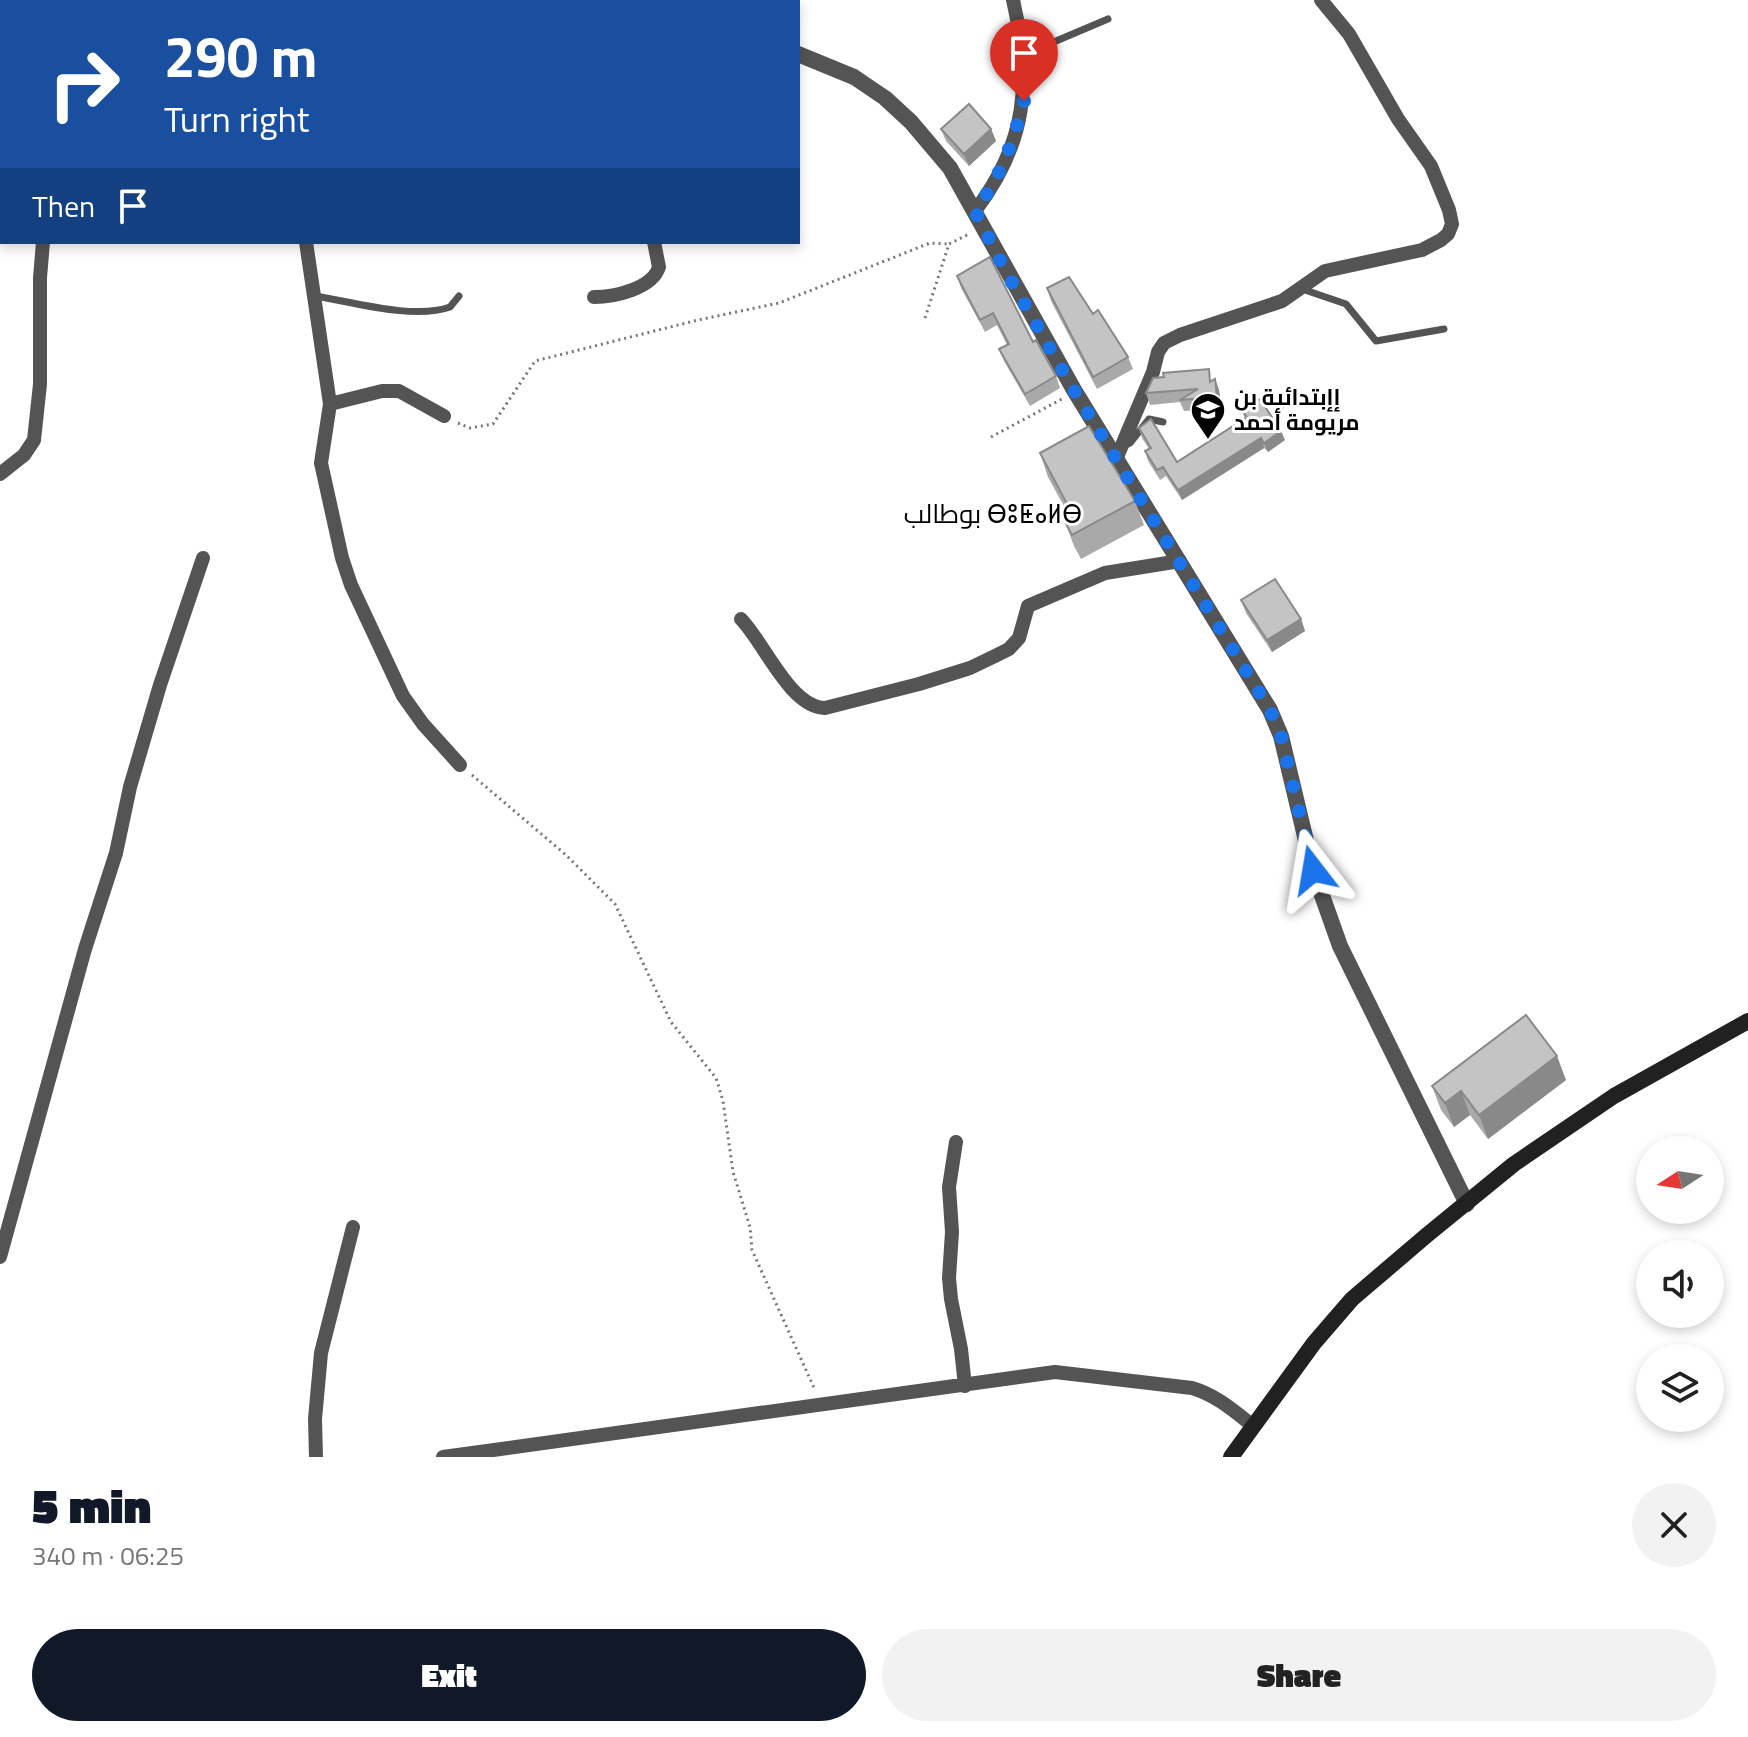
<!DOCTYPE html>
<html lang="en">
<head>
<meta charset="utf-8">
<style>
  body { margin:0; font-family:"Titillium Web",Cairo,"Noto Sans Tifinagh",sans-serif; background:#f2f2f2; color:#222; height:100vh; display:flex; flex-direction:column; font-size:30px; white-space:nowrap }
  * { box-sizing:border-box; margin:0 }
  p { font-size:26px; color:#767676 }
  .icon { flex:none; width:44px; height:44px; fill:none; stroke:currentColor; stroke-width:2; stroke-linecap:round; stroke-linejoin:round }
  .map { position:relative; height:1457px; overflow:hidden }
  .sheet { display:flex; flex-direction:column; background:#fff; flex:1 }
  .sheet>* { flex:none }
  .banner { position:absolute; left:0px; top:0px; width:800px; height:244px; box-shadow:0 4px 12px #0003; background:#1a4fa0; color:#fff; overflow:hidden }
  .needle { width:52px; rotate:258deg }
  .fabs { position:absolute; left:1636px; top:1136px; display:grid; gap:16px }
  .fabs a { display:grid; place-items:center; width:88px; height:88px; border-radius:50%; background:#fff; box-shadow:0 4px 12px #0003; font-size:40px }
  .pin { position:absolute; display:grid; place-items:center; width:68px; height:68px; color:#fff; margin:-82px -34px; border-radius:50% 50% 50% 0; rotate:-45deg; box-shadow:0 0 8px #0007 }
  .pin .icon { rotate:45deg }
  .me { position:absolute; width:88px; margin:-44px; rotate:346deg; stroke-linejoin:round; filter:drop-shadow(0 0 6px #0008) }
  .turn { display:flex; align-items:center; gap:28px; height:168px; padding:0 32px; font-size:36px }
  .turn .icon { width:104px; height:104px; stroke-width:2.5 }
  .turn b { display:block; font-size:56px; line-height:68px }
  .then { display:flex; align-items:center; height:76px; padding:0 32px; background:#0003; gap:16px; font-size:30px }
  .round { display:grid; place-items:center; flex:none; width:84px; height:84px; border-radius:42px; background:#f2f2f2 }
  .headline { display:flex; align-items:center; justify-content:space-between; height:136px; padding:0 32px }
  h1 { font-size:48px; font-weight:800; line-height:60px; color:#111827 }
  .button { display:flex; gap:16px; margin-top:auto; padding:16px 32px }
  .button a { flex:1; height:92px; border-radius:48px; background:#111827; color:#fff; font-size:32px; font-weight:800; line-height:92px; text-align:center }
  .button a+a { background:#f2f2f2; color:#222 }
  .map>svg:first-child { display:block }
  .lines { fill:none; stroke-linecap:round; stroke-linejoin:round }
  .path { stroke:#767676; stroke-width:3; stroke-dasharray:2 4; stroke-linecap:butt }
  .service { stroke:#545454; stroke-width:7 }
  .minor { stroke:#545454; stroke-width:14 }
  .tertiary { stroke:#545454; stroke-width:16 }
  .secondary { stroke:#212121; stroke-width:16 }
  .wall { fill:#a9a9a9 }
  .shaded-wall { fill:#898989 }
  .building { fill:#c4c4c4; stroke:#898989; stroke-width:2 }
  .route { stroke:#1a73e8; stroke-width:14; stroke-dasharray:0 25.2 }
  .labels { text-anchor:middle; stroke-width:6; stroke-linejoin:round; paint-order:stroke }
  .poi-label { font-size:22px; font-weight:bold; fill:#000; stroke:#fff; text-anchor:start }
  .quarter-label { font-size:26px; fill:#000; stroke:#fff }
</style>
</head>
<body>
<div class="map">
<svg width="1748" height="1457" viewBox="0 0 1748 1457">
  <rect width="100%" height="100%" fill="#fff"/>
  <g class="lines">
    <path class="path" d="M925,318L949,244L969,234
      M458,423L470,428L493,424L535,361L698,320L779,303L930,243L949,244
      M991,437L1062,399
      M472,775L566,855L615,904L671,1022L716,1078L723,1101L733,1172L750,1227L752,1250L815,1390"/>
    <path class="service" d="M1023,55L1108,19
      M1302,289L1346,304L1376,341L1444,329
      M315,296C353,302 414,320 450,307L459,296
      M1123,446L1130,443L1149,419L1163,422"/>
    <path class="minor" d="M580,0L581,2
      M65,2V0
      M313,2V0
      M975,211C1027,143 1032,81 1013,0
      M306,242L330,404L321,463L342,558L351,585L403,696L423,724L460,765
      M594,297C614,297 652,289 659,267L654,242
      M330,404L382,391H399L444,416
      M1117,457L1153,372L1158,352L1164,343L1180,335L1282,301L1325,271L1422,250L1441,240L1448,234L1452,224L1449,210L1431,166L1398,119L1349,34L1321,0
      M0,474L24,455L34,440L40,384V278L43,242
      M741,619C765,644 790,707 825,708L919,684L970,668L995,656L1009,649L1019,638L1028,606L1105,573L1180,561
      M956,1142L949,1187L952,1232L949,1278L951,1299L961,1349L965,1386
      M0,1257L85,949L116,853L130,787L160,685L203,558
      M316,1457L315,1419L321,1353L353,1227
      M443,1457L1055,1372L1192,1388C1216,1395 1234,1411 1253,1426"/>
    <path class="tertiary" d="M725,0L727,2
      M798,54L854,77L885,98L911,122L950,168L1074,390L1270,710L1281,736L1313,870L1340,946L1467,1204"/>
    <path class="secondary" d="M1231,1457L1314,1343L1352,1299L1427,1235L1514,1164L1614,1096L1748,1021"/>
  </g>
  <path class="wall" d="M941,129H991L996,141L969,166L946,141Z
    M957,276L1033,342L1056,376L1060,388L1030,406L1004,361L999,349L1007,345L997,325L985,332L961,288Z
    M1047,288L1093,314L1128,357L1133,369L1097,389L1051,301Z
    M1215,379L1219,390L1221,408L1184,411L1180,402L1150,405L1146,393Z
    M1242,411L1285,440L1268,452L1264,448L1182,500L1166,476L1160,480L1148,461L1145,451L1149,449L1142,438L1139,428L1177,462L1245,418Z
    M1040,453L1135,501L1144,525L1081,559L1074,546L1065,522L1071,519L1048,477Z
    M1241,600L1301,619L1305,631L1272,652L1246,613Z
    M1566,1080L1488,1139L1470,1115L1454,1127L1441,1110L1432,1086Z"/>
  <path class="shaded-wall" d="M991,129L996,141L969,166L964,154Z
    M1215,379L1219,390L1221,408L1217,397Z
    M1281,431L1285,440L1268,452L1264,443Z
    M1261,438L1264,448L1182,500L1178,490Z
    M1301,619L1305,631L1272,652L1267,640Z
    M1557,1056L1566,1080L1488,1139L1479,1115Z
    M1461,1091L1470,1115L1454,1127L1445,1103Z"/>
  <path class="building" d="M969,104L991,129L964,154L941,129Z
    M990,257L1033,342L1036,340L1056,376L1025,394L999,349L1009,344L993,313L980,320L957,276Z
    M1069,277L1093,314L1098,310L1128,357L1093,377L1047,288Z
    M1209,369L1210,382L1215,379L1217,397L1180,400L1198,389L1146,393L1153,378L1164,377L1163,373Z
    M1260,399L1281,431L1264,443L1261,438L1178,490L1163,467L1157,470L1145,451L1151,448L1139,428L1151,419L1177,462L1247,417L1242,411Z
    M1089,426L1135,501L1072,535L1065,522L1074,517L1040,453Z
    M1275,579L1301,619L1267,640L1241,600Z
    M1526,1015L1557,1056L1479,1115L1461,1091L1445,1103L1432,1086Z"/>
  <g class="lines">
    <path class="route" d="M1024,101C1013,142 1001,177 975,211L1006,272L1075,392L1270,710L1281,736L1313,870"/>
  </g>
  <defs>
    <symbol id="school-pin" viewBox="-11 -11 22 30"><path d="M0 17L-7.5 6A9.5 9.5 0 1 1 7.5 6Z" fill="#000" stroke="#fff"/><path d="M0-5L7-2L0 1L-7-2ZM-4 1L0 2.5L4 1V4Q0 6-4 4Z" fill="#fff"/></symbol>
  </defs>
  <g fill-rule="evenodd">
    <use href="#school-pin" x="1188" y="390" width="40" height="54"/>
  </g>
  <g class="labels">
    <g class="poi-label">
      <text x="1234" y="405">إإبتدائية بن<tspan x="1234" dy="25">مريومة أحمد</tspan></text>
    </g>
    <g class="quarter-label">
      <text x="993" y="523">بوطالب ⴱⵓⵟⴰⵍⴱ</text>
    </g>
  </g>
</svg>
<div class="fabs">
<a><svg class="needle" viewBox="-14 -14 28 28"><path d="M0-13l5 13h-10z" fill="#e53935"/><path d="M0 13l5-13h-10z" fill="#767676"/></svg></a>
<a><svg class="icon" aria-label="sound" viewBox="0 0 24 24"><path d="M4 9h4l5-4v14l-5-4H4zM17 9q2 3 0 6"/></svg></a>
<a><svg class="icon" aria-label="layers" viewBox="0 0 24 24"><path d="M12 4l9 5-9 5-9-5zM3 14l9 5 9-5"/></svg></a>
</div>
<div class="pin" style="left:1024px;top:101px;background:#d93025"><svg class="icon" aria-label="arrive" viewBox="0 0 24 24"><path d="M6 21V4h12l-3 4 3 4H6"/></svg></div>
<svg class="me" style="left:1313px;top:870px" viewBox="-20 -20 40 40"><path d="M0-17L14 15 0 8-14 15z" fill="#1a73e8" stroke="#fff" stroke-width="4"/></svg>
<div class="banner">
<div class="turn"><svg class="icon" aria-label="right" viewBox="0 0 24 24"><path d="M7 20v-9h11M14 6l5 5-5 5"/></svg><div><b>290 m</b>Turn right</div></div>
<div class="then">Then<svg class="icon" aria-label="arrive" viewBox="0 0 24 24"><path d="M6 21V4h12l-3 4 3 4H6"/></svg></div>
</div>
</div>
<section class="sheet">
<div class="headline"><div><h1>5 min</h1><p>340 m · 06:25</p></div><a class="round"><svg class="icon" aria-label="close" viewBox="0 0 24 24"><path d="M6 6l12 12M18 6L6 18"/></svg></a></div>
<div class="button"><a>Exit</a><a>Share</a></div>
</section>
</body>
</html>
